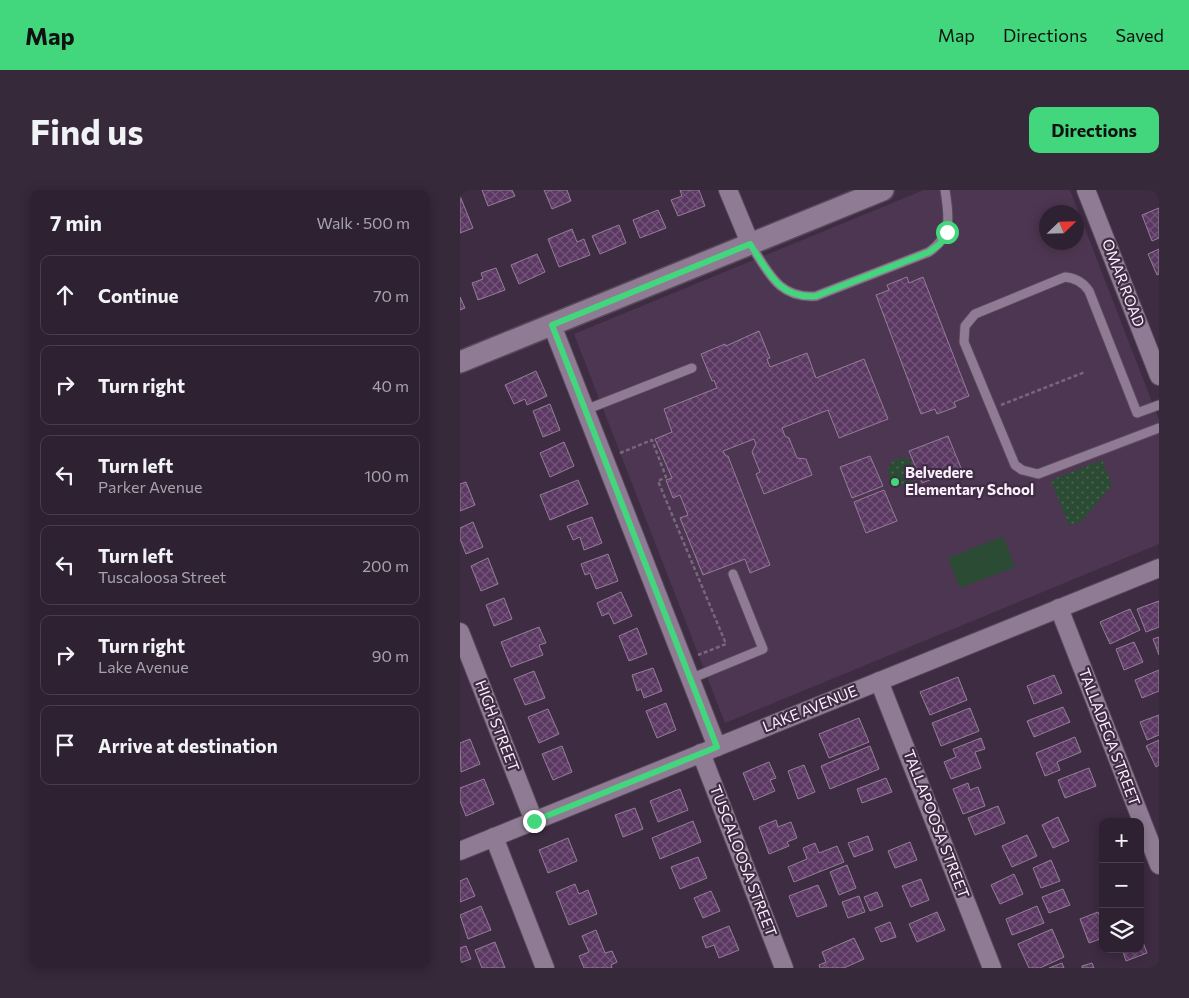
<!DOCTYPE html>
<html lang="en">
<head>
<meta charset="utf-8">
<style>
	body { margin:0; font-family:Commissioner,sans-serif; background:#36293a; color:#f1f3f6 }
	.controls { position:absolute; right:15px; bottom:15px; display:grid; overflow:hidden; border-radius:10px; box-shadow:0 2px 12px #0003 }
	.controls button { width:45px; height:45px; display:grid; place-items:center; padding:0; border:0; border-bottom:1px solid #493e4d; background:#2e2132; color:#f1f3f6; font:25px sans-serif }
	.compass { position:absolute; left:579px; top:15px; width:45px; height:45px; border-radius:50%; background:#2e2132; box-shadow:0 2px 12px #0003; rotate:67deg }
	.stop { position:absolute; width:15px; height:15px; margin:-11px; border:4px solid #42d77c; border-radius:50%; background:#fff }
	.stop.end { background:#42d77c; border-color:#fff; box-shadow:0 1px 5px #0008 }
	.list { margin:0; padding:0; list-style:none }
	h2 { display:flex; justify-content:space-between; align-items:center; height:65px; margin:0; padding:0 20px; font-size:21px }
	h2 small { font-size:16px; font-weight:400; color:#a7a3ac }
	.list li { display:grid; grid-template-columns:32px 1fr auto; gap:15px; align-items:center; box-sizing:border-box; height:80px; margin:0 10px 10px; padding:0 10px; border:1px solid #493e4d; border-radius:10px }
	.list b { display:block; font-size:19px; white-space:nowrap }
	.list p { margin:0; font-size:16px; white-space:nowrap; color:#a7a3ac }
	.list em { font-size:16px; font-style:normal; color:#a7a3ac }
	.icon { flex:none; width:28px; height:28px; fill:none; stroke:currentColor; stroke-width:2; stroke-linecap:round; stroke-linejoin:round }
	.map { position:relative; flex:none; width:699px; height:778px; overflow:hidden; border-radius:10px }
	header { display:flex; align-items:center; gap:30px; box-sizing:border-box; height:70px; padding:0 25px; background:#42d77c; color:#111 }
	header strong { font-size:24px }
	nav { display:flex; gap:28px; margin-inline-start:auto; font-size:18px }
	.intro { display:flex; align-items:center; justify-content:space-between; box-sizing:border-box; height:120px; padding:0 30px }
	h1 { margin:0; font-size:35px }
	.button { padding:12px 22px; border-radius:10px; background:#42d77c; color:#111; font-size:18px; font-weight:700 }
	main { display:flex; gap:30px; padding:0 30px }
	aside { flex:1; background:#2e2132; border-radius:10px; box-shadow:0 2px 12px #0003 }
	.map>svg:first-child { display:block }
</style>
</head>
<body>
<header>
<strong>Map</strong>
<nav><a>Map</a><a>Directions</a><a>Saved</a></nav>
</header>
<div class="intro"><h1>Find us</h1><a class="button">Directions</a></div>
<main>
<aside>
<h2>7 min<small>Walk · 500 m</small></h2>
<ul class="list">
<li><svg class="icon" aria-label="ahead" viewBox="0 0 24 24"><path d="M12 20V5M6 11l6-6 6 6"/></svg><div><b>Continue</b></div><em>70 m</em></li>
<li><svg class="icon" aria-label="right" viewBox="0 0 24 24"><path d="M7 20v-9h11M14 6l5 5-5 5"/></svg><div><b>Turn right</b></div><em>40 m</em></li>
<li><svg class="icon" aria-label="left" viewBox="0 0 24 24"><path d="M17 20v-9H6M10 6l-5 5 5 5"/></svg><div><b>Turn left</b><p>Parker Avenue</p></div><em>100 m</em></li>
<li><svg class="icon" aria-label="left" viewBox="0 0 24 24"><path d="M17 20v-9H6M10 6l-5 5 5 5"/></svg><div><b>Turn left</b><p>Tuscaloosa Street</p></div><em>200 m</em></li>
<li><svg class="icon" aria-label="right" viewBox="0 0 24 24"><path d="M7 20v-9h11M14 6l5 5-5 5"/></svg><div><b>Turn right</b><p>Lake Avenue</p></div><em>90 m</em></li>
<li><svg class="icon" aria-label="arrive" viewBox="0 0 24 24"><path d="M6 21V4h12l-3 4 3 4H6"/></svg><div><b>Arrive at destination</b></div></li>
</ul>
</aside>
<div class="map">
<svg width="699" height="778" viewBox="0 0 699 778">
	<defs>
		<pattern id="grass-dots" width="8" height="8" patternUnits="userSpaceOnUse" patternTransform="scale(1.25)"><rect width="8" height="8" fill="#2c4b35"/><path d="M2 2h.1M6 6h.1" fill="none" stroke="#4c6553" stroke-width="1.8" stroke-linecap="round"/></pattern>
		<pattern id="building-cross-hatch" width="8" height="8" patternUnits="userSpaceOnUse" patternTransform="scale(1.25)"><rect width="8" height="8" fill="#5b3862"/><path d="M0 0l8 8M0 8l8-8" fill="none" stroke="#735579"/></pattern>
	</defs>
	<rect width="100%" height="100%" fill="#3e2c42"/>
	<path fill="#4d3651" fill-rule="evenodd" d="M464,0H610L699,230V354L265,533L114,144ZM586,22H616V52H586Z"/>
	<g fill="url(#grass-dots)">
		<circle cx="442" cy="282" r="14"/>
		<polygon points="642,270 652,295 622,331 609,336 591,290"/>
	</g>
	<polygon fill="#2c4b35" points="543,346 555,377 500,398 488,368"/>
	<g fill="url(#building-cross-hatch)" stroke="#937e97">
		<polygon points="22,0 52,0 55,6 28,16"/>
		<polygon points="84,0 107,0 111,11 92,19"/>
		<polygon points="220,0 239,0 245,16 218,26 211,10 222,6"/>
		<polygon points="0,6 13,38 0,43"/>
		<polygon points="699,18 699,48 692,51 682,25"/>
		<polygon points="198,20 206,38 180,48 173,30"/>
		<polygon points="159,35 166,53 140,64 132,46"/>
		<polygon points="112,39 117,52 124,49 130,65 99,77 88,49"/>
		<polygon points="699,59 699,84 697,85 688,64"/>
		<polygon points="77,64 85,82 59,94 51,75"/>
		<polygon points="36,78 45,100 18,110 12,93 23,89 21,83"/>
		<polygon points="447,87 449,93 463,87 509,206 494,212 496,217 477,224 475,219 461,224 416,105 429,100 427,95"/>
		<polygon points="0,107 5,118 0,120"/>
		<polygon points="299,141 310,168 307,169 310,177 347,163 356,188 404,169 428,229 379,248 368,220 322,238 325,246 329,248 337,268 346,269 352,285 304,304 296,284 300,282 292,262 296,254 294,249 263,261 266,266 268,266 310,375 290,383 285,369 243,385 220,328 228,325 220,305 213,308 206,290 212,288 195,249 212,242 204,219 257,198 254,190 252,191 241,164 265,154 266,156"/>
		<polygon points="76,181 87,206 67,215 65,209 54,214 45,195"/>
		<polygon points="90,214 100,240 83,247 73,221"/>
		<polygon points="488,246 501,278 462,293 449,261"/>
		<polygon points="104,252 114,276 90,287 80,263"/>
		<polygon points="410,266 423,296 392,308 380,277"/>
		<polygon points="118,290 128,314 90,330 80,305"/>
		<polygon points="6,292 15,315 0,321 0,294"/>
		<polygon points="424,300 437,331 406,343 394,312"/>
		<polygon points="132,327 142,353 124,360 120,347 113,350 107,336"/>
		<polygon points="13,332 23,357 6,364 0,349 0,338"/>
		<polygon points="148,364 158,391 136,399 130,383 125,385 121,374"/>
		<polygon points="28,368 38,394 21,401 11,376"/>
		<polygon points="161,402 172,426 154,434 149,423 142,426 137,413"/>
		<polygon points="44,408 52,429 34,436 26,415"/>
		<polygon points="699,411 699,437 686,442 677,419"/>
		<polygon points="670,419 680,440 650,454 640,432"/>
		<polygon points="79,437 86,453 79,455 83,465 51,477 41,452"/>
		<polygon points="177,438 187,464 169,471 159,446"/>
		<polygon points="699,447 699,465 693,449"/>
		<polygon points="674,452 683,472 664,480 656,459"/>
		<polygon points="193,478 202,501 184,508 181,499 177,501 172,485"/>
		<polygon points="699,480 699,501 682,508 675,490"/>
		<polygon points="74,481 85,508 65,515 54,489"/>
		<polygon points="594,485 602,503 574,514 567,496"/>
		<polygon points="498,487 507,510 470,525 460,502"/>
		<polygon points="206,513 216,540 197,548 186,521"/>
		<polygon points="603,517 610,532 574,547 567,531"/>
		<polygon points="510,518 519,541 481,556 472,533"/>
		<polygon points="88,519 99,544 79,553 68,527"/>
		<polygon points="699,525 699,545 687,550 680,532"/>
		<polygon points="399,528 409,552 369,568 359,544"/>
		<polygon points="615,547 621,562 597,572 600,580 585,586 576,563"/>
		<polygon points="521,548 525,559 515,562 521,578 491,589 484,572 496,567 493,559"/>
		<polygon points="10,549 20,574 1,582 0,553"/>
		<polygon points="699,550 699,575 696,577 686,556"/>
		<polygon points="102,556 112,582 93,590 82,564"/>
		<polygon points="410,556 419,579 370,599 361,576"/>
		<polygon points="309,572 316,588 310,590 315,601 294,610 283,583"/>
		<polygon points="344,575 355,602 338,609 328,581"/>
		<polygon points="629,578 636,596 605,608 598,590"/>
		<polygon points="426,588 432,602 402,613 397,599"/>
		<polygon points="24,589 34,614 6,626 0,611 0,598"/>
		<polygon points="508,593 510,600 518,597 525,616 503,624 493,599"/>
		<polygon points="220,599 228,620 198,632 190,611"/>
		<polygon points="538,616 545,633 515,645 508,628"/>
		<polygon points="175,618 183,639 163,647 155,625"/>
		<polygon points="598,627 609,651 593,658 582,635"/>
		<polygon points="316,630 318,637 331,632 337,648 327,652 329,656 309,664 299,637"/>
		<polygon points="233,631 241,652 200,669 192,648"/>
		<polygon points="567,645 577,666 552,677 542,656"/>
		<polygon points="408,646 413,660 394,667 388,653"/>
		<polygon points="108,648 117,671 88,683 79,660"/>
		<polygon points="450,652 457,670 435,678 428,661"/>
		<polygon points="355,653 359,663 377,656 384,672 334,692 328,677 347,669 343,658"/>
		<polygon points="238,667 247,688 220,699 211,677"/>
		<polygon points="591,670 600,691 581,698 573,678"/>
		<polygon points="387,675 396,698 379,705 370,682"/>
		<polygon points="554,684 563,704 540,714 531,695"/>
		<polygon points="7,688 15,706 0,712 0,691"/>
		<polygon points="461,689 469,710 451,717 442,696"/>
		<polygon points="115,694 119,704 128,700 137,724 109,735 96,702"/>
		<polygon points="358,695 367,716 337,727 329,706"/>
		<polygon points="603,699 610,715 589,723 582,707"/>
		<polygon points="251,701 260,721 243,728 234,708"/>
		<polygon points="417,702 423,716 410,721 404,707"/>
		<polygon points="399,706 405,722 388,728 382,712"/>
		<polygon points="21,716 31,740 8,749 0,725"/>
		<polygon points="577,716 584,733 552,745 546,729"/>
		<polygon points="477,722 485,740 457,752 449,734"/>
		<polygon points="638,722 643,735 643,748 629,753 620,729"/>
		<polygon points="430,732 436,747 421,752 415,738"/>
		<polygon points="269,736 279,760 259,768 254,755 246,758 242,747"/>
		<polygon points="592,739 604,767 580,778 569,778 558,754"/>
		<polygon points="136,740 145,763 152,761 157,772 151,775 152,778 124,778 119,766 129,762 122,746"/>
		<polygon points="681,747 687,763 666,771 662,759 680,759"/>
		<polygon points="394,748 404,769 384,778 360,778 359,775 366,772 362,762"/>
		<polygon points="35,752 45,778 22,778 15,760"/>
		<polygon points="6,756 11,769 0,773 0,758"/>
		<polygon points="602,773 604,778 589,778"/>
		<polygon points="632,773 634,778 622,778 622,776"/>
	</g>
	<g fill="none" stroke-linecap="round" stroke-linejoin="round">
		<defs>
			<g id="service">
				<path d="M290,54C308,81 318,109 356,106L469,62C493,45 489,27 485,0"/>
				<path d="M699,215L677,223L629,101C623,92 616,88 605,87L515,124L505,136L504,152L555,275L562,280L578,284L699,238"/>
				<polyline points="125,220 232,178"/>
				<polyline points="230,489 303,459 273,384"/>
			</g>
			<g id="minor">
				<polyline points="268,0 290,53"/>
				<polyline points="626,0 699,186"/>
				<polyline points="92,135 257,557"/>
				<polyline points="599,418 699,675"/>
				<polyline points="0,442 74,631"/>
				<polyline points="419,491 532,778"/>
				<polyline points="241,563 324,778"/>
				<polyline points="34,647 85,778"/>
				<polyline points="0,661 699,378"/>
			</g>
			<polyline id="tertiary" points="0,172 423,0"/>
		</defs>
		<use href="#service" stroke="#58495b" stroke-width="11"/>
		<use href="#minor" stroke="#58495b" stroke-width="20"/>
		<use href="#tertiary" stroke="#58495b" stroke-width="24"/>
		<g stroke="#77677b" stroke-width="2.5" stroke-dasharray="4 2.5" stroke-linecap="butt">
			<polyline points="541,215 625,182"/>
			<polyline points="160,263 192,250 206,287 198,291 266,454 238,465"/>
		</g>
		<use href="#service" stroke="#907b94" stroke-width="9"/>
		<use href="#minor" stroke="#907b94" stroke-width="18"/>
		<use href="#tertiary" stroke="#907b94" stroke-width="21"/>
	</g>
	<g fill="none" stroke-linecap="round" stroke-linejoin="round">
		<path stroke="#42d77c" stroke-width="6" d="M74,631L257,557L92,135L290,54C308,81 318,109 356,106L469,62L480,54L487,42"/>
	</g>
	<circle fill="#42d77c" stroke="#3e2c42" stroke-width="2" cx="435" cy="292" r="5"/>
	<g text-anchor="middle" stroke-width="4.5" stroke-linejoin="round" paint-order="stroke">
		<g font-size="15" fill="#fbeffd" stroke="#3e2c42">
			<text transform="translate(663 93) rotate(69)" y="5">OMAR ROAD</text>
			<text transform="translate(350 519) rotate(-22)" y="5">LAKE AVENUE</text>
			<text transform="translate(37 536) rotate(69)" y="5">HIGH STREET</text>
			<text transform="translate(649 547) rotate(69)" y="5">TALLADEGA STREET</text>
			<text transform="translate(476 634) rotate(69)" y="5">TALLAPOOSA STREET</text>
			<text transform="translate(283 671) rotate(69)" y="5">TUSCALOOSA STREET</text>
		</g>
		<g font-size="15" font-weight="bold" fill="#fbeffd" stroke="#3e2c42" text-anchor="start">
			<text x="445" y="288">Belvedere<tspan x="445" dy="17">Elementary School</tspan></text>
		</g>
	</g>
</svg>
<div class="controls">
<button>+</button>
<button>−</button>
<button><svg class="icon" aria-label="layers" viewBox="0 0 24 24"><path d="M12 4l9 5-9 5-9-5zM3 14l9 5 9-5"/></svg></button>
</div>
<svg class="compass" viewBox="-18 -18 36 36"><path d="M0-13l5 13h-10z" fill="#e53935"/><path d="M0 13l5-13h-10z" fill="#a7a3ac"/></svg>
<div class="stop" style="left:487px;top:42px"></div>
<div class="stop end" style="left:74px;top:631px"></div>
</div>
</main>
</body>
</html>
